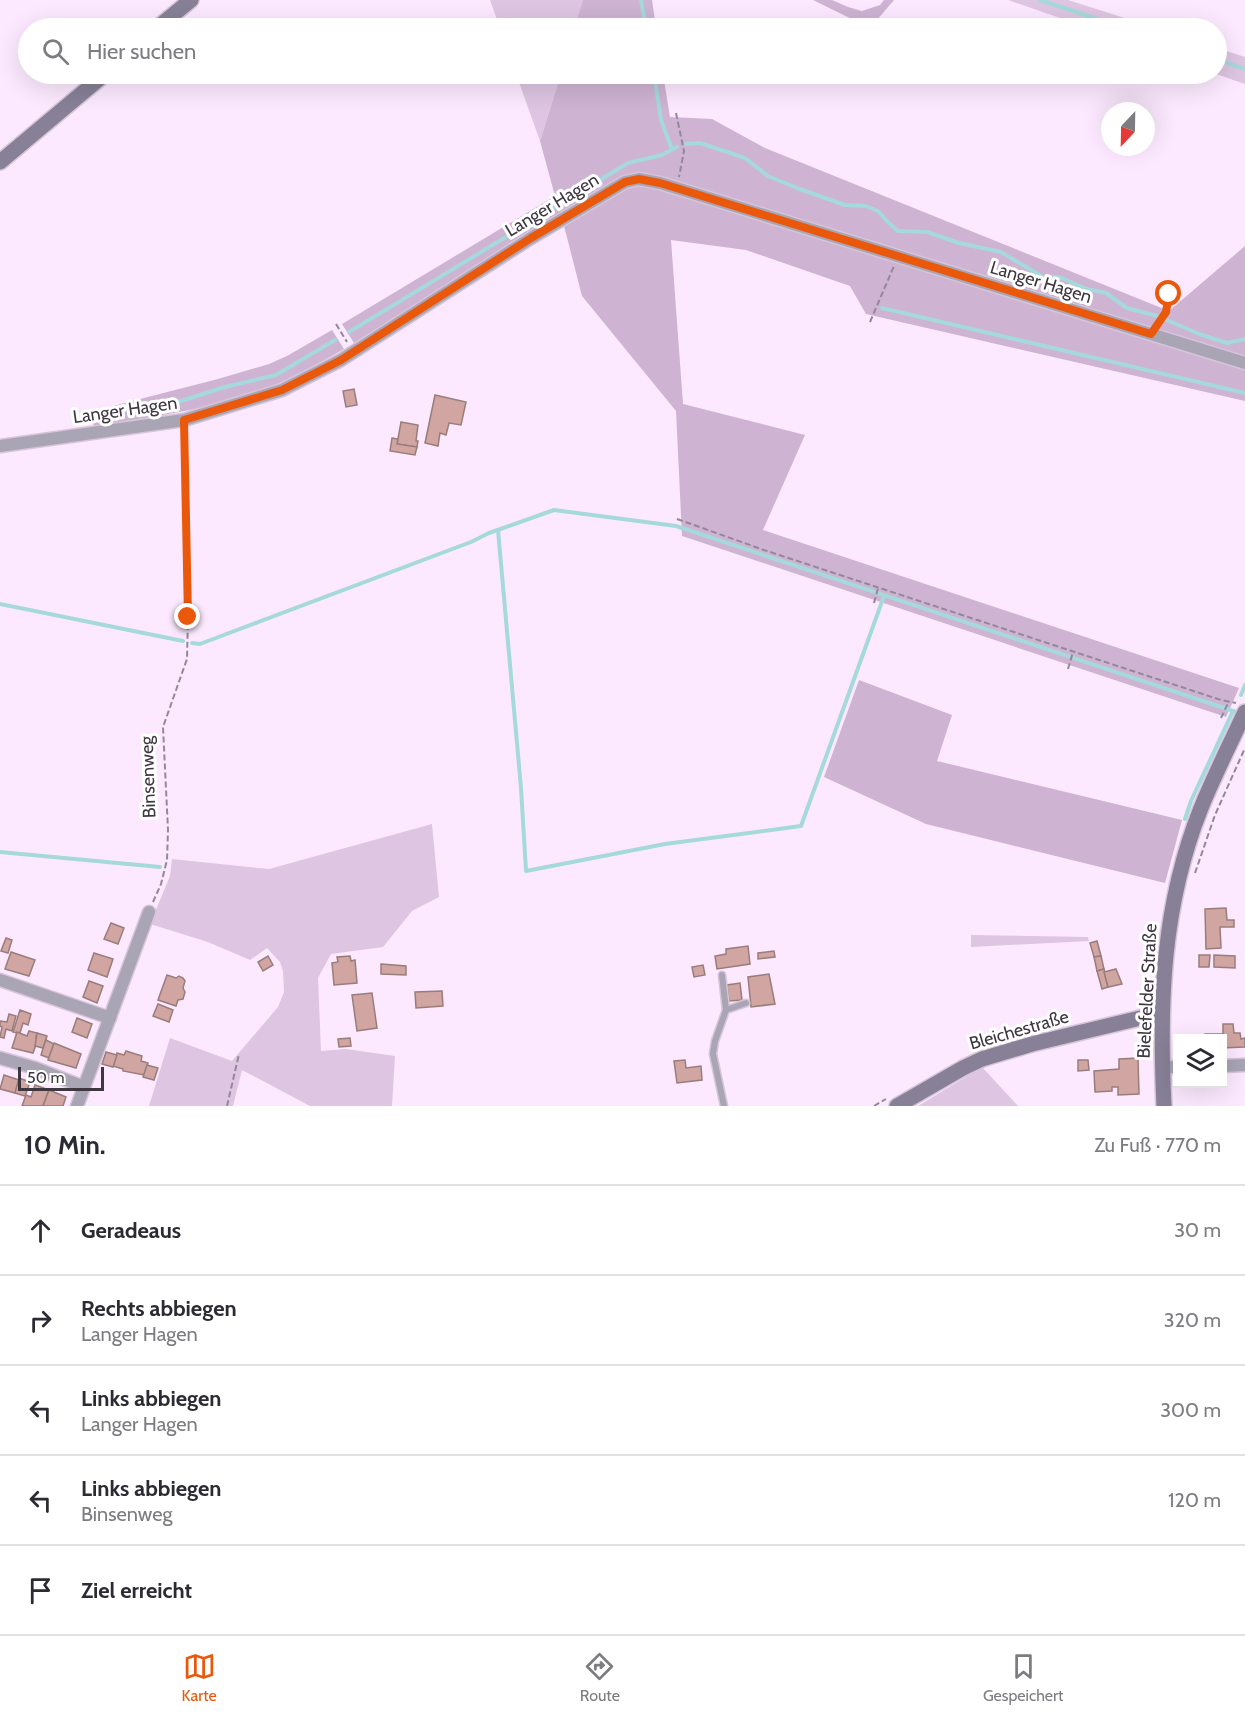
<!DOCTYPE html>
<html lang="de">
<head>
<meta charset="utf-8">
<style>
	body { margin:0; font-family:Cabin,sans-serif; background:#f7f7f7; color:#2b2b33 }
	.controls { position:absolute; right:18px; bottom:18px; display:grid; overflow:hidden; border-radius:0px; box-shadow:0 6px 24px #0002 }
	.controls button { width:54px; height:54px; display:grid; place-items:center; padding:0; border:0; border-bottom:2px solid #e1e1e2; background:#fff; color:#2b2b33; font:30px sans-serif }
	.compass { position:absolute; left:1101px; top:102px; width:54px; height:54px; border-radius:50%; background:#fff; box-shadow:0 6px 24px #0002; rotate:202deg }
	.scale { position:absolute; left:18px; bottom:15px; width:86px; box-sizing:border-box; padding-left:6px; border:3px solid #3e3740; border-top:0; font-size:16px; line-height:21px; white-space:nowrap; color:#3e3740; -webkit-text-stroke:4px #fff; paint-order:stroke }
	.stop { position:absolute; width:18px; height:18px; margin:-14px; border:4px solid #ea580c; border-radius:50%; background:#fff }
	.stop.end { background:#ea580c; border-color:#fff; box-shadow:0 2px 6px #0008 }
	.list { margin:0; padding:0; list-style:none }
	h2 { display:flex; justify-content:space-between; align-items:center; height:78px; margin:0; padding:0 24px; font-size:26px }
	h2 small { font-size:20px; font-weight:400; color:#7c7c81 }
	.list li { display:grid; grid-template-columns:39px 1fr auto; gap:18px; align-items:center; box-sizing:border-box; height:90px; padding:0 24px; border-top:2px solid #e1e1e2 }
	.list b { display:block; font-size:22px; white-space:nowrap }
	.list p { margin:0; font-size:20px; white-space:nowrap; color:#7c7c81 }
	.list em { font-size:20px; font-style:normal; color:#7c7c81 }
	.icon { flex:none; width:33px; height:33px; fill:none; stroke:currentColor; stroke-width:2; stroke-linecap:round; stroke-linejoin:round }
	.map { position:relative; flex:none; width:1245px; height:1106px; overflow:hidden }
	.search { position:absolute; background:#fff; box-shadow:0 6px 24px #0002; left:18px; right:18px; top:18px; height:66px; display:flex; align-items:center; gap:15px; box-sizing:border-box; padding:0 21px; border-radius:33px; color:#7c7c81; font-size:22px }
	.sheet { height:528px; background:#fff }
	nav { display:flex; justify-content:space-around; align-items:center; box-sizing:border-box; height:84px; border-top:2px solid #e1e1e2; background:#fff; font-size:16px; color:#7c7c81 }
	nav a { display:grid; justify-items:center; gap:3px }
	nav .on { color:#ea580c }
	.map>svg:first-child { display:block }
</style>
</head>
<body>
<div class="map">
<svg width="1245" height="1106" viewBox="0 0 1245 1106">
	<rect width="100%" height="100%" fill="#fce9ff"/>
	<g fill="#dec5e2">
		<polygon points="490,0 583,0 574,28 500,28"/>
		<polygon points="1008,0 1068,0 1156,28 1089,28"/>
		<polygon points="1217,48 1245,57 1245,84 1216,74"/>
		<polygon points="516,74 561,74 540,141"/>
		<polygon points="432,824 439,897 412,911 383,947 331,954 318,978 321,1051 346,1049 395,1056 392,1106 310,1106 242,1070 233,1106 149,1106 170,1038 232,1061 278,1007 284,992 283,971 280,962 267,948 250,960 208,942 150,924 170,876 172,859 269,869"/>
		<polygon points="971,935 1088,937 1089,941 971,947"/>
		<polygon points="983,1068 1018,1106 918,1106 974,1072"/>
	</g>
	<g fill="#ceb3d3">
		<polygon points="583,0 652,0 656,28 574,28"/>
		<polygon points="813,0 832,0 848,7 862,11 880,5 884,0 894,0 870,28"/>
		<polygon points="561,74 663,74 670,117 712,119 765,148 1169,311 1245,246 1245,401 866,314 850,286 746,250 671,240 683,404 805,435 763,530 1239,688 1226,717 682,536 676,411 582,296 561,214 354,343 342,324 555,196 540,141"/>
		<path d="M332,330L344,349C305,371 266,393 222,403C181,413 138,419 96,426L89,422L105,408L218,379L269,364L287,356Z"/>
		<polygon points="859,680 952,715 937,761 1182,820 1165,883 926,824 824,777"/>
	</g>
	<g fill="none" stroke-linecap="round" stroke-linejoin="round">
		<g stroke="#a6d9db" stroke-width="4">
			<polyline points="641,0 646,28"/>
			<polyline points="1040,0 1125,28"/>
			<polyline points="1216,59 1245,69"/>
			<polyline points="654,74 661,120 672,149"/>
			<polyline points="686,144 700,143 745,158 768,176 797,188 845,205 866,206 878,211 887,221 898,231 927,232 959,243 1001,252 1043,277 1059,277 1087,289 1106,293 1127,308 1157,316"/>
			<polyline points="882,308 1245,393"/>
			<polyline points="1167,320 1199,334 1227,343 1245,339"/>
			<polyline points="349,332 628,163 662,155 677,147"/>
			<polyline points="104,414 181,401 225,387 276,375 335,340"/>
			<polyline points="498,530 521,788 526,871 665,844 801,826 884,596"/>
			<polyline points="0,604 183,641"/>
			<polyline points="192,643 200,644 471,542 489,533 554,510 676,526 1236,712"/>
			<polyline points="1241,695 1245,685"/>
			<polyline points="1185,819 1191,801 1233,711"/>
			<polyline points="0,852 160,867"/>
		</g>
	</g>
	<g fill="#d1a5a1" stroke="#997d7b" stroke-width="1.5">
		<polygon points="354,389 357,405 346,407 343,391"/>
		<polygon points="435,395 466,402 461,425 449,423 446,435 440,433 438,446 425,443"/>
		<polygon points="401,422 418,425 416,441 418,441 417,447 397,444"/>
		<polygon points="392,438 398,439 397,444 417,447 415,455 390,451"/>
		<polygon points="1226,908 1227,920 1234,920 1234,927 1220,927 1221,948 1206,949 1205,909"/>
		<polygon points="111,923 124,928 118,944 104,939"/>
		<polygon points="6,938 12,940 8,953 1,951"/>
		<polygon points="1097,941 1101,956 1094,957 1090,943"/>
		<polygon points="748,946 750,964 717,969 715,956 726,954 726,949"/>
		<polygon points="774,951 775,957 758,959 758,953"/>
		<polygon points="11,952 35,960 29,976 5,969"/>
		<polygon points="94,953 113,959 107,977 88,970"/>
		<polygon points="1199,955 1210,955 1209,967 1199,967"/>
		<polygon points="1214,955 1235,956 1235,968 1214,967"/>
		<polygon points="268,956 273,965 263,971 258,962"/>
		<polygon points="350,956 351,961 355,960 357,983 334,985 332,963 338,962 337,957"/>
		<polygon points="1101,956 1104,969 1097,971 1094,957"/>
		<polygon points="381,964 406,966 406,975 381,974"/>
		<polygon points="703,965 705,975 694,977 692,967"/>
		<polygon points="1104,969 1108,987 1102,989 1097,971"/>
		<polygon points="1116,969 1122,984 1108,987 1104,972"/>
		<polygon points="769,974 775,1004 751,1007 748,977"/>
		<polygon points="167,975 176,978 179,976 183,978 185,981 183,988 185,992 183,999 178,1000 176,1006 158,1000"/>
		<polygon points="89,981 103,986 97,1003 83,997"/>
		<polygon points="740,983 742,1000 729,1001 727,985"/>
		<polygon points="442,991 443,1006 416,1008 415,992"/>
		<polygon points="372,993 377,1028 357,1031 352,995"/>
		<polygon points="158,1004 173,1010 169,1022 153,1016"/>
		<polygon points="20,1010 31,1014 28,1025 23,1023 20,1033 17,1033 13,1032"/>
		<polygon points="9,1014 16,1016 12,1031 6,1029 4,1038 0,1037 2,1027 0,1026 0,1021 7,1022"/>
		<polygon points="77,1018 92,1024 87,1038 72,1032"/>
		<polygon points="1223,1024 1233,1024 1234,1033 1240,1033 1241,1039 1245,1038 1245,1047 1222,1048 1222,1038 1205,1038 1205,1034 1223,1034"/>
		<polygon points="29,1031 37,1033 36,1038 38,1039 33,1053 12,1048 17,1032 27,1036"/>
		<polygon points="37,1033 47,1036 43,1048 35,1046"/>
		<polygon points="350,1038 351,1046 339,1047 338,1039"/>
		<polygon points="46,1039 46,1040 54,1044 49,1058 41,1055"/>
		<polygon points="54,1043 81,1054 76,1068 48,1060"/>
		<polygon points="126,1051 142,1056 141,1061 148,1063 144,1075 123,1071 123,1069 113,1066 117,1053 124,1055"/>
		<polygon points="106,1052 117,1055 113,1067 102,1064"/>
		<polygon points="1138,1058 1139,1094 1118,1095 1118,1087 1112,1087 1112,1091 1095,1092 1094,1071 1119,1069 1119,1059"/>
		<polygon points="685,1060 686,1068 701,1066 702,1080 677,1083 674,1061"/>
		<polygon points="1078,1060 1088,1060 1089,1070 1078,1071"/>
		<polygon points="147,1065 158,1068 154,1080 143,1077"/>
		<polygon points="4,1075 19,1080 15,1093 0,1089"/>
		<polygon points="19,1078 30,1082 25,1096 15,1093"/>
		<polygon points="35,1085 49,1090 43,1106 22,1106 26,1095 31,1097"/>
		<polygon points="49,1090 66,1097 63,1106 43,1106"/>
	</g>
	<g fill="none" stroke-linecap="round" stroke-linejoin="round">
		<defs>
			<g id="lane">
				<polyline points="722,975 726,1010"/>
				<polyline points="724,1106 713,1054 715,1041 726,1010 746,1003"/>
			</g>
			<g id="street">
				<polyline points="0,446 184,420 282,390 341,360 531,238 625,182 639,179 660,183 1245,363"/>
				<polyline points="0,980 110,1018"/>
				<polyline points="0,1058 35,1068 84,1087"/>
				<polyline points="1222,1066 1245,1065"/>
				<polyline points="1162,1067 1178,1067"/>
				<polyline points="77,1106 149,912"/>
			</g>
			<g id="secondary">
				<polyline points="157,28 191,0"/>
				<polyline points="0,162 105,74"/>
				<polyline points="897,1106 963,1068 982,1059 1032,1044 1161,1013"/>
				<path d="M1164,1106C1159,1003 1162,906 1201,808C1214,776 1230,744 1245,712"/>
			</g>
		</defs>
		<use href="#lane" stroke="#d6c5d9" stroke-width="9"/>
		<use href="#street" stroke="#d6c5d9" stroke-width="15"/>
		<use href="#secondary" stroke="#d6c5d9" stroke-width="18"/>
		<g stroke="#948897" stroke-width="2" stroke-dasharray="6 3" stroke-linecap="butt">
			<polyline points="137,28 144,23"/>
			<polyline points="676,113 684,151 679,177"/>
			<polyline points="870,322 894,266"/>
			<polyline points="336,324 347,342"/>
			<polyline points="1157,324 1166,312 1169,294"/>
			<polyline points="677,519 764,550 1221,700 1236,703"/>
			<polyline points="874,603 878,588"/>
			<polyline points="1068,669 1073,652"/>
			<polyline points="1221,718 1229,701"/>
			<polyline points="1195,873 1215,815 1245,748"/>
			<polyline points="153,902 161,884 167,860 168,830 163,727 187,659 188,617 185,431"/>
			<polyline points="1138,1004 1143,1000 1149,990"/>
			<polyline points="227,1106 239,1054"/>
			<polyline points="874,1106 886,1099"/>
		</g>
		<use href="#lane" stroke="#a9a5b5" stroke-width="6"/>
		<use href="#street" stroke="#a9a5b5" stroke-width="12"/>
		<use href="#secondary" stroke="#878097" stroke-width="15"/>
	</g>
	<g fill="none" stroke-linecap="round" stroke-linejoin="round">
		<polyline stroke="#ea580c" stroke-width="8" points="188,617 184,420 282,390 341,360 531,238 625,182 639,179 660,183 1151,334 1166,312 1169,294"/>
	</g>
	<g text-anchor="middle" stroke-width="6" stroke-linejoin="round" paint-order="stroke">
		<g font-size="18" fill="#3e3740" stroke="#fff">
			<text transform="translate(552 205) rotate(-31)" y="6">Langer Hagen</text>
			<text transform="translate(1041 282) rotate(17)" y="6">Langer Hagen</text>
			<text transform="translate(125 410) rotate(-8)" y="6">Langer Hagen</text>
			<text transform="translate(148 777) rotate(-92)" y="6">Binsenweg</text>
			<text transform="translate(1147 991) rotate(-87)" y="6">Bielefelder Straße</text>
			<text transform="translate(1019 1030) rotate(-16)" y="6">Bleichestraße</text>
		</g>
	</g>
</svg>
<div class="controls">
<button><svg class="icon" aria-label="layers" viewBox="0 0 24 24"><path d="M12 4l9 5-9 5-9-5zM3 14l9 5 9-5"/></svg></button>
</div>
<svg class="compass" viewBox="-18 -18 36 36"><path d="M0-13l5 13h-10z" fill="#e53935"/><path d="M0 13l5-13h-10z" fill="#7c7c81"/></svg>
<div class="scale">50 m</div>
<div class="stop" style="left:1169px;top:294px"></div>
<div class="stop end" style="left:188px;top:617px"></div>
<div class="search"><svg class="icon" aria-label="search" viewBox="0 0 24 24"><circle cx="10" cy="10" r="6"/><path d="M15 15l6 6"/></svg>Hier suchen</div>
</div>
<section class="sheet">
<h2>10 Min.<small>Zu Fuß · 770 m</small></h2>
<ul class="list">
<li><svg class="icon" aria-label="ahead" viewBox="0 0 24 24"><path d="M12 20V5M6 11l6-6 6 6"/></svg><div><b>Geradeaus</b></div><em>30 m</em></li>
<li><svg class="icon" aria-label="right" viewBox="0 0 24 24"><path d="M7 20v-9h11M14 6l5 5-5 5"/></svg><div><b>Rechts abbiegen</b><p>Langer Hagen</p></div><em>320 m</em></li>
<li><svg class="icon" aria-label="left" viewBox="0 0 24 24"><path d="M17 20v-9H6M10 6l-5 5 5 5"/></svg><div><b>Links abbiegen</b><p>Langer Hagen</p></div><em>300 m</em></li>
<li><svg class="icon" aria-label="left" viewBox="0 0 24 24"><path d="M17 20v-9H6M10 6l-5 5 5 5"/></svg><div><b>Links abbiegen</b><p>Binsenweg</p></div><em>120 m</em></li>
<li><svg class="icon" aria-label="arrive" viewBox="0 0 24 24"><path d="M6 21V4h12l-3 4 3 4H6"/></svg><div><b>Ziel erreicht</b></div></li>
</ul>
</section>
<nav>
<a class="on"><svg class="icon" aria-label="map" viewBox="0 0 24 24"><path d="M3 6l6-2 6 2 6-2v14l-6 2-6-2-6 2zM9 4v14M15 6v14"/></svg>Karte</a>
<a><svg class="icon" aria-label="directions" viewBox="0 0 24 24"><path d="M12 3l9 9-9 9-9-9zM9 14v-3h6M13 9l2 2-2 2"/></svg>Route</a>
<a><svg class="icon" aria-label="saved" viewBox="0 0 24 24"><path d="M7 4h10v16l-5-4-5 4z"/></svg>Gespeichert</a>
</nav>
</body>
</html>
